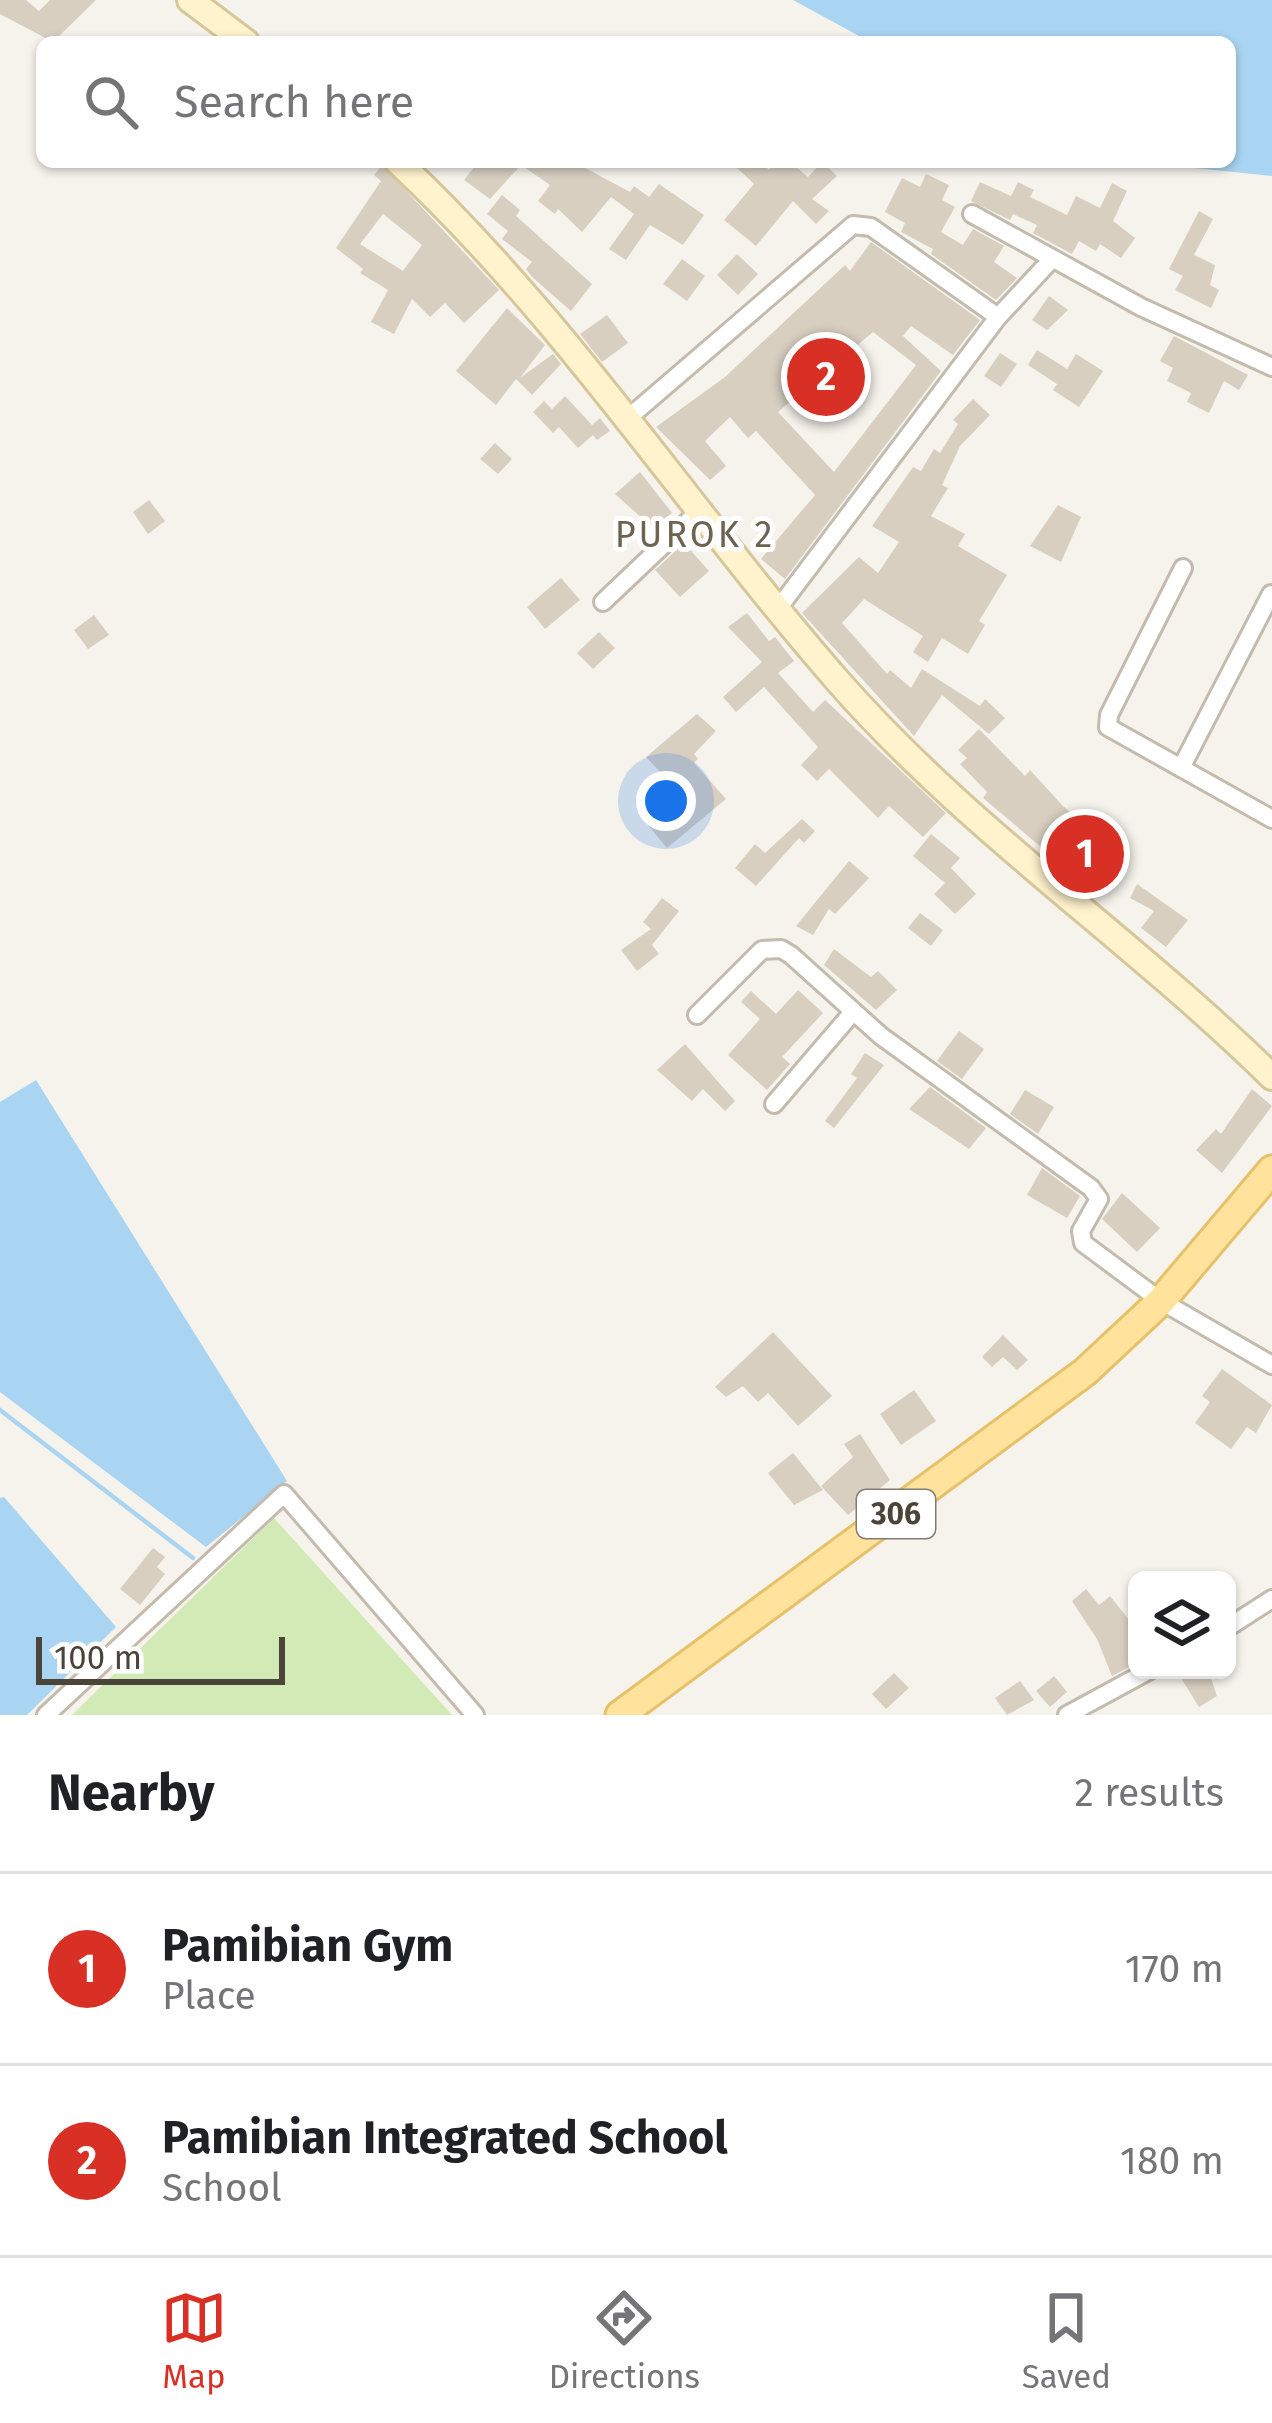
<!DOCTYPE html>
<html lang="en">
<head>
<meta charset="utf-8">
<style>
	body { margin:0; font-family:"Fira Sans",sans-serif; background:#f2f2f2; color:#202124 }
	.controls { position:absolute; right:36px; bottom:36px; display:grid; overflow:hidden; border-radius:18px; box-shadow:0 3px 9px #0004 }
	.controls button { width:108px; height:108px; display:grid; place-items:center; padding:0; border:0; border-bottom:3px solid #e0e0e0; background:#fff; color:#202124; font:60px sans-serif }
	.scale { position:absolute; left:36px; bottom:30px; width:249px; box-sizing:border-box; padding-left:12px; border:6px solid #4b4439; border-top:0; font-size:33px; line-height:42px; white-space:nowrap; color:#4b4439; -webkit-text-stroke:9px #fff; paint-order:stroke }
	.you { position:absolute; left:666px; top:801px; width:42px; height:42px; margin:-30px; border:9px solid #fff; border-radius:50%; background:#1a73e8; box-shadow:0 0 0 18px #1a73e833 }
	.badge { display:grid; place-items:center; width:78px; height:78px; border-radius:50%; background:#d93025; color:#fff; font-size:39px; font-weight:700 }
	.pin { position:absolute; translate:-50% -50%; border:6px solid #fff; box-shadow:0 3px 12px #0006 }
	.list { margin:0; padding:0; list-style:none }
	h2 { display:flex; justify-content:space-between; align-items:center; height:156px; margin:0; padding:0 48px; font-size:51px }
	h2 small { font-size:39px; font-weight:400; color:#757577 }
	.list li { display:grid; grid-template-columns:78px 1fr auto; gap:36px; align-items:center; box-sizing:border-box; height:192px; padding:0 48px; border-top:3px solid #e0e0e0 }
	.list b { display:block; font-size:45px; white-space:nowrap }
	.list p { margin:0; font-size:39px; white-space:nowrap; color:#757577 }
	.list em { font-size:39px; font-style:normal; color:#757577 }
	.icon { flex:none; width:66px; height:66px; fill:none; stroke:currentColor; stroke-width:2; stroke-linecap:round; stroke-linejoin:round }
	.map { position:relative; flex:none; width:1272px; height:1715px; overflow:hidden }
	.search { position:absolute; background:#fff; box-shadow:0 3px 9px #0004; left:36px; right:36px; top:36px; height:132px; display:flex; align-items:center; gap:30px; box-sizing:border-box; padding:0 42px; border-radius:18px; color:#757577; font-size:45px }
	.sheet { height:540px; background:#fff }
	nav { display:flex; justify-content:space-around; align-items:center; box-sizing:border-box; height:168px; border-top:3px solid #e0e0e0; background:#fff; font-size:33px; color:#757577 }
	nav a { display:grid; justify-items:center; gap:6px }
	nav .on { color:#d93025 }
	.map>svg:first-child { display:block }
</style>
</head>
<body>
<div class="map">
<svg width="1272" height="1715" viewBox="0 0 1272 1715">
	<rect width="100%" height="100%" fill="#f6f3ec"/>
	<polygon fill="#d2eab5" points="274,1518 452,1715 72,1715"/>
	<g fill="#a9d4f2">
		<polygon points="793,0 1272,0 1272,176 1136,162 1230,162 1230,42 870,42"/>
		<polygon points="36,1080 287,1481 206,1547 0,1392 0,1102"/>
		<polygon points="4,1497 116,1627 27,1715 0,1715 0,1498"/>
	</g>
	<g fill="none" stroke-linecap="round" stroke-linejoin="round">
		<polyline stroke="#a9d4f2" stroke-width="4.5" points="0,1410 193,1558"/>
	</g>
	<g fill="#d8cfc1" fill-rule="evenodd">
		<polygon points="0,0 26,0 39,11 50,0 96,0 53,42 0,14"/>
		<polygon points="478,162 574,162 630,192 634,186 649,197 659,184 704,215 683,245 650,225 626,260 609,249 634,214 611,197 582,232 558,209 555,214 538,201 550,185 521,165 490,199 464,180"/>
		<polygon points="731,162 761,162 769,170 775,162 790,162 808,177 822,162 837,176 812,199 829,211 816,224 793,201 756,246 724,220 754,184"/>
		<path d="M382,165L499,290L464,323L445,303L430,317L412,299L394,334L371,322L388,290L360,273L363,269L336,248L381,181L374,175ZM383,214L422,245L403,271L360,244Z"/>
		<polygon points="926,174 949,185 942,200 955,207 941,232 963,245 973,229 1004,246 994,262 1017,278 996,300 931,254 933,249 901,232 905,223 885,212 902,178 920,187"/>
		<polygon points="980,182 1011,196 1018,182 1034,190 1030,197 1067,215 1076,196 1100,208 1112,183 1127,191 1113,221 1135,238 1121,258 1100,244 1096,251 1079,241 1072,254 1033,233 1037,225 1013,214 1010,220 971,201"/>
		<polygon points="502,195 520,210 516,216 592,284 571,311 532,277 526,269 532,262 502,239 508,231 487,214"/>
		<polygon points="1199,211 1213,219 1194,255 1215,265 1210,285 1219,290 1211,308 1175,290 1183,276 1169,269"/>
		<path d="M871,242L980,320L953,355L911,326L903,336L941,371L785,579L761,559L815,495L756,431L748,438L730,417L705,441L726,466L710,480L656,427L725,377L845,265L850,271ZM873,332L916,365L834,472L778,412Z"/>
		<polygon points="737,254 758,274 738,295 717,275"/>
		<polygon points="682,259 705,276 687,301 663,284"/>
		<polygon points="1049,296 1068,310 1047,330 1032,320"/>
		<polygon points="507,308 545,345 520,378 553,354 561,364 532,395 516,379 496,405 456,371"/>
		<polygon points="607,315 628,343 602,362 580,334"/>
		<polygon points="1174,336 1248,375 1239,390 1224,381 1209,413 1187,402 1191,393 1167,381 1173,368 1160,361"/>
		<polygon points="1037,350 1067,369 1076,354 1103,371 1079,407 1053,390 1057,384 1028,365"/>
		<polygon points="1000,353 1017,364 1001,387 984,376"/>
		<polygon points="565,396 592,425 600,418 610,431 597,440 593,435 578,448 559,427 553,433 533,412 544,401 552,409"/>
		<polygon points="973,399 990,415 960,446 942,485 948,488 931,516 965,534 958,546 1007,575 979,621 985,625 968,654 942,638 928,662 913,652 923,636 864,599 842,623 887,674 890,670 911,688 922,669 980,706 985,699 1005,718 989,734 942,695 914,736 802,613 859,557 878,573 899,542 872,526 913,467 921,471 934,449 940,453 958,424 953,420"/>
		<polygon points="495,443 512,459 498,474 480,459"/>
		<polygon points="640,472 672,513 653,528 615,494"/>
		<polygon points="149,500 165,521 148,534 133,512"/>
		<polygon points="1058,505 1081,517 1061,562 1030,546"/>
		<polygon points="684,543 709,571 680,597 655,570"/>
		<polygon points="561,578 580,600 545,629 527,607"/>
		<polygon points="747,613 769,641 775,637 794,661 778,673 813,712 825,700 946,813 923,837 889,806 878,818 829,769 817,781 801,765 818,747 764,687 736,712 723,697 762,662 728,627"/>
		<polygon points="94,615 109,635 88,649 74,630"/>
		<polygon points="599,632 615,648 593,669 577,653"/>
		<polygon points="697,714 716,731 694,754 698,759 694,763 726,799 667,848 647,824 682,795 646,757"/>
		<polygon points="979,729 1025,776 1030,770 1063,806 1128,860 1099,896 983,798 987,792 960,764 967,758 958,750"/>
		<polygon points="802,819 815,831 804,843 799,838 756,886 735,868 755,844 765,853"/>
		<polygon points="931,834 960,858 951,868 976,894 955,914 934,894 945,883 913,856"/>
		<polygon points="849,861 869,878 835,914 829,909 813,935 796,926"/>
		<polygon points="1137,884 1188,920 1166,947 1141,928 1154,911 1130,898"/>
		<polygon points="662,898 679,911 652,945 659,954 637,971 621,950 651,929 643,922"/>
		<polygon points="920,913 943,930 931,946 908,928"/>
		<polygon points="834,949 871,977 878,971 897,990 876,1010 824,965"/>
		<polygon points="798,990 823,1013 782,1057 790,1064 767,1090 728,1055 760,1019 741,1002 751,991 776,1014"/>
		<polygon points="959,1031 984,1049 962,1079 937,1061"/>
		<polygon points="685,1044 735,1101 725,1111 703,1089 692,1101 657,1070"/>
		<polygon points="865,1053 884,1065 834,1128 825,1121 857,1078 851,1074"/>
		<polygon points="930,1087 986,1128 969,1149 909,1109"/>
		<polygon points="1252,1089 1272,1106 1222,1173 1196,1150 1216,1129 1221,1134"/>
		<polygon points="1025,1090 1054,1107 1038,1134 1010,1114"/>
		<polygon points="1042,1168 1080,1196 1067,1218 1027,1195"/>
		<polygon points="1122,1193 1160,1228 1137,1252 1102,1219"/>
		<polygon points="773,1332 832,1396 798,1426 768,1393 758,1402 743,1386 726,1397 715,1387"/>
		<polygon points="1003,1335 1028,1360 1017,1370 1003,1357 992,1367 982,1357"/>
		<polygon points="1222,1369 1272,1405 1256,1433 1247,1427 1231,1449 1195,1423 1210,1402 1202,1396"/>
		<polygon points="914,1390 936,1421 901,1445 880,1414"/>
		<polygon points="860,1434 890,1480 848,1515 821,1486 853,1457 844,1444"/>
		<polygon points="793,1453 823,1490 794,1505 768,1473"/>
		<polygon points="153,1548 165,1557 157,1567 165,1574 140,1605 120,1589"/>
		<polygon points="1086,1589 1099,1605 1110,1596 1137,1630 1137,1663 1112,1676 1097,1639 1072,1601"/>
		<polygon points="1176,1670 1208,1670 1217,1696 1199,1707"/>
		<polygon points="894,1673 909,1688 886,1709 872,1694"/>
		<polygon points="1054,1676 1067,1692 1050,1707 1036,1691"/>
		<polygon points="1020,1681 1034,1700 1007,1715 995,1698"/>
	</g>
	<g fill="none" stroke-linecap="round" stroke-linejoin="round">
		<defs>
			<g id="street">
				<polyline points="972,214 1141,307 1272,367"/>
				<polyline points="627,419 853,225 871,227 998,317"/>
				<polyline points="1183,568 1109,715 1108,727 1272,819"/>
				<polyline points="603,602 699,511"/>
				<polyline points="780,606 998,317 1051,260"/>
				<polyline points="1181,768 1271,594"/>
				<polyline points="697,1015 762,950 781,949 791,955 881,1036 1091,1188 1099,1199 1081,1231 1083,1243 1161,1301 1272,1365"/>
				<polyline points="774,1104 853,1012"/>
				<polyline points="1227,1628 1272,1599"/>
				<polyline points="46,1715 284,1494 475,1715"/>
				<polyline points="1067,1715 1150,1670"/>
			</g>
			<g id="secondary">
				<polyline points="190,0 246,42"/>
				<path d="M398,162C564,317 688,509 837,680C966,828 1133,940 1272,1077"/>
			</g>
			<polyline id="primary" points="620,1715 1085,1372 1161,1301 1272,1170"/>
		</defs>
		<use href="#street" stroke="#c2bbae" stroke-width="22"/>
		<use href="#secondary" stroke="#d6c79b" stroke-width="30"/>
		<use href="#primary" stroke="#e6c16a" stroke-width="33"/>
		<use href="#street" stroke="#fff" stroke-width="16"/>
		<use href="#secondary" stroke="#fff3cd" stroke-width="24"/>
		<use href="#primary" stroke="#ffe39c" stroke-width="27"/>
	</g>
	<g text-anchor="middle" stroke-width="10" stroke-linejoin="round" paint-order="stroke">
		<rect fill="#fff" stroke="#817c74" stroke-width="3" x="857" y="1490" width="78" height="48" rx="9"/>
		<g font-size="30" font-weight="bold" fill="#4b4439">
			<text x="896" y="1524">306</text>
		</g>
		<g font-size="36" letter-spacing="3" fill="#6e6250" stroke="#fff">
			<text x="695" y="547">PUROK 2</text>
		</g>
	</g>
</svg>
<div class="controls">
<button><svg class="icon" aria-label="layers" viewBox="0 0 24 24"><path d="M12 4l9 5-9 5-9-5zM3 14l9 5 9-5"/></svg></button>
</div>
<div class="scale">100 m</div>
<div class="you"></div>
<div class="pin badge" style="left:1085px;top:854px">1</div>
<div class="pin badge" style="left:826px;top:377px">2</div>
<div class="search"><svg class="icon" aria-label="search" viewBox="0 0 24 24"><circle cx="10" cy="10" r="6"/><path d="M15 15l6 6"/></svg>Search here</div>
</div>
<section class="sheet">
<h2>Nearby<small>2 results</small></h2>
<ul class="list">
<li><span class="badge">1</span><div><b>Pamibian Gym</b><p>Place</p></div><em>170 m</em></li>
<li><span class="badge">2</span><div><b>Pamibian Integrated School</b><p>School</p></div><em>180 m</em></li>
</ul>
</section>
<nav>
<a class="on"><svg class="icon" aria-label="map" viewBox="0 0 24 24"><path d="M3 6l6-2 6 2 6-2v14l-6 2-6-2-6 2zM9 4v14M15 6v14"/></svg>Map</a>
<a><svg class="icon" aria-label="directions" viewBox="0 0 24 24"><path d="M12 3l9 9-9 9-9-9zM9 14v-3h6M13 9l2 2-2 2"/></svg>Directions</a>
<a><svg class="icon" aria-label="saved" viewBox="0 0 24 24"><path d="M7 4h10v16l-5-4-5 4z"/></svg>Saved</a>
</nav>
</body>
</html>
